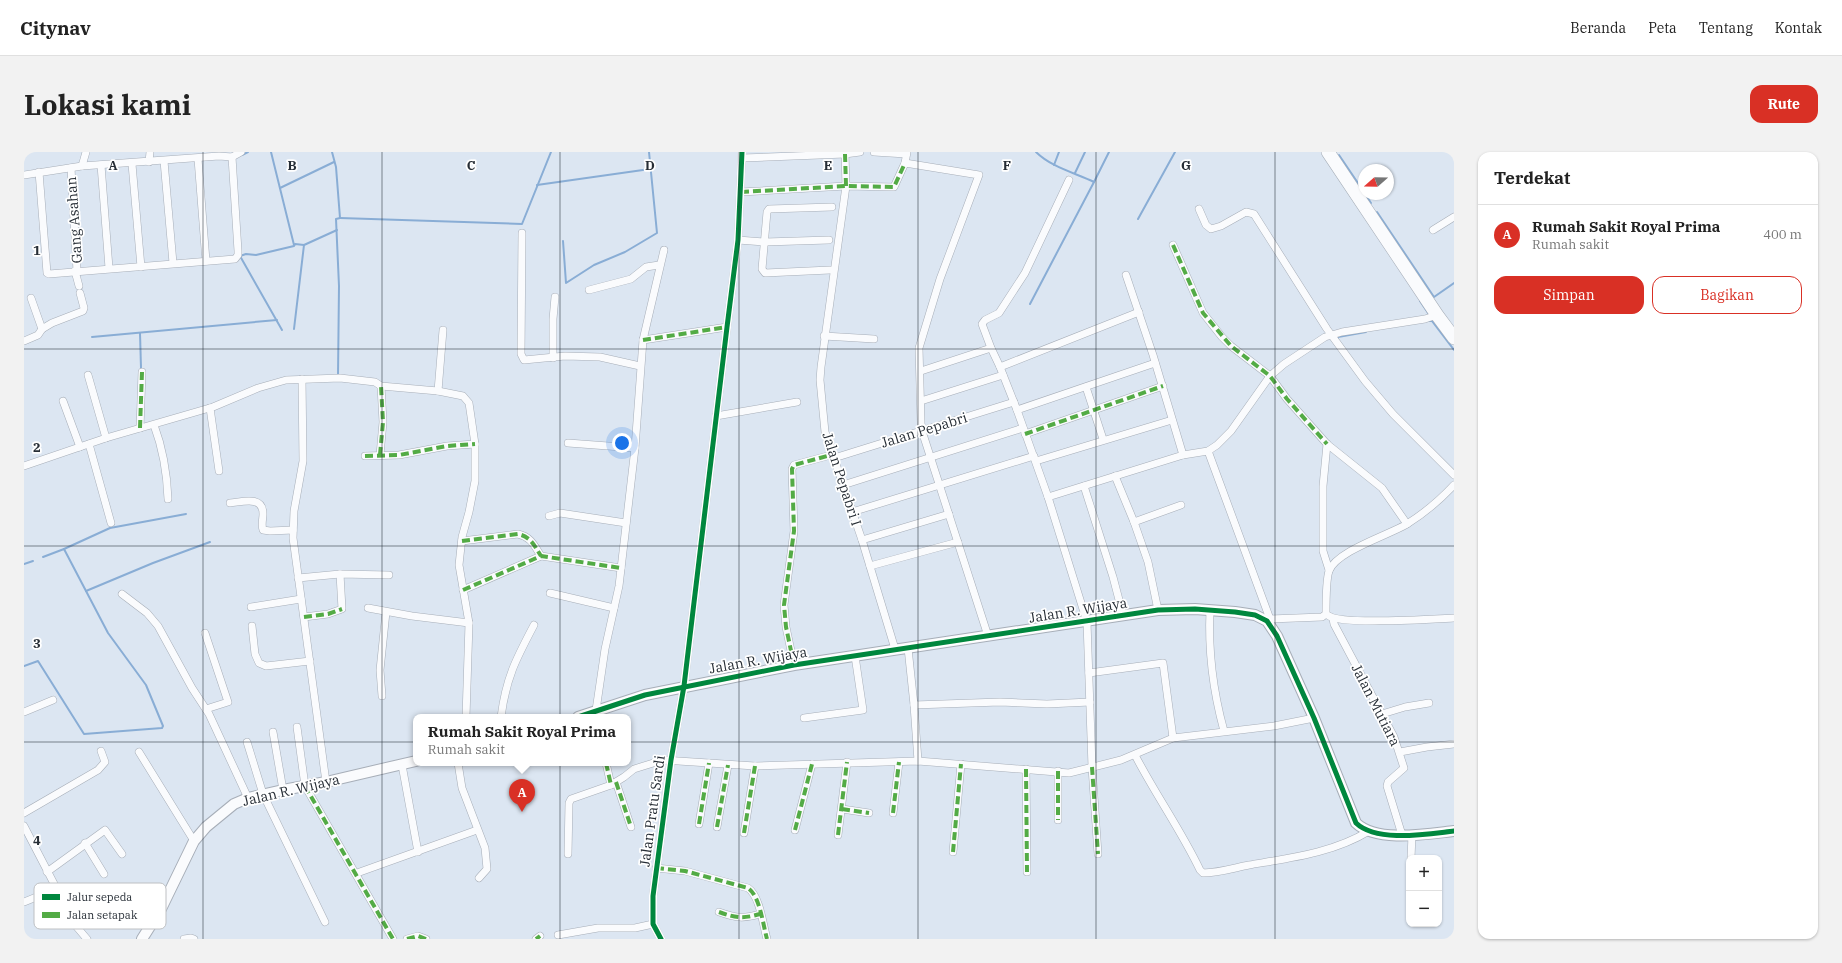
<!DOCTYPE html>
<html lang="id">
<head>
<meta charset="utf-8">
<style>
	body { margin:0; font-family:"IBM Plex Serif",serif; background:#f2f2f2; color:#222 }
	.controls { position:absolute; right:12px; bottom:12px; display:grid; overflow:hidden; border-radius:8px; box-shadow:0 1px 3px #0004 }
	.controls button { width:36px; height:36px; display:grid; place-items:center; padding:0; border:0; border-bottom:1px solid #e0e0e0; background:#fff; color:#222; font:20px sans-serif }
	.compass { position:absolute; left:1334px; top:12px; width:36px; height:36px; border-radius:50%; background:#fff; box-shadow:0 1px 3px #0004; rotate:250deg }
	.you { position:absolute; left:598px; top:291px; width:14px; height:14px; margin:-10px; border:3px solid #fff; border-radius:50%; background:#1a73e8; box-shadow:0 0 0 6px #1a73e833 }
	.badge { display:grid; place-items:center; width:26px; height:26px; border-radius:50%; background:#d93025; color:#fff; font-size:13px; font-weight:700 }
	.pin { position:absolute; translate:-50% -33px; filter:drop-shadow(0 1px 2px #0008) }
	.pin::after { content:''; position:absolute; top:21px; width:14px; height:12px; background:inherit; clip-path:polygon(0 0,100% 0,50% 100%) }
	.popup { position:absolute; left:389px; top:562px; width:218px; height:52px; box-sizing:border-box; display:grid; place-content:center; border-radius:8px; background:#fff; filter:drop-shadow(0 1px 3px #0005); font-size:13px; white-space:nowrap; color:#767676 }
	.popup b { font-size:15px; color:#222 }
	.popup::after { content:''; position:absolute; left:50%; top:100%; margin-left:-8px; border:8px solid transparent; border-top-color:#fff }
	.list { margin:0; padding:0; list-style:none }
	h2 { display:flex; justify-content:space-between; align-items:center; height:52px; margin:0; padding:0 16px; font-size:17px }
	h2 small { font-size:13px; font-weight:400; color:#767676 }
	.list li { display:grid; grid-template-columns:26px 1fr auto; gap:12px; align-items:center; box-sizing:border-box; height:60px; padding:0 16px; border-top:1px solid #e0e0e0 }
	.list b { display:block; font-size:15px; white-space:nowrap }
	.list p { margin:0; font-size:13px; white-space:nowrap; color:#767676 }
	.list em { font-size:13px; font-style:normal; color:#767676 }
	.actions { display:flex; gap:8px; padding:12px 16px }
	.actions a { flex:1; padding:9px 0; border:1px solid #d93025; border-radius:12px; text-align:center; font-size:14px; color:#d93025 }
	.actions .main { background:#d93025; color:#fff }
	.map { position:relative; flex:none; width:1430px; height:787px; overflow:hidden; border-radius:12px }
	header { display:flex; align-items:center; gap:24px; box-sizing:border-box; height:56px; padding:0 20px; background:#fff; border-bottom:1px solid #e0e0e0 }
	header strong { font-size:19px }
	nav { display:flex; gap:22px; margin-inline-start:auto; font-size:14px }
	.intro { display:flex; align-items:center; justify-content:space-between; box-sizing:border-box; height:96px; padding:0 24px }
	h1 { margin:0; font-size:28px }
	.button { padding:10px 18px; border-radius:12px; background:#d93025; color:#fff; font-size:14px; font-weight:700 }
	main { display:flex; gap:24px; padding:0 24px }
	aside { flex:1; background:#fff; border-radius:12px; box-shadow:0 1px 3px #0004 }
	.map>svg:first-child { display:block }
</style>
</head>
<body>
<header>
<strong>Citynav</strong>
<nav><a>Beranda</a><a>Peta</a><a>Tentang</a><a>Kontak</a></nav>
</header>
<div class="intro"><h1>Lokasi kami</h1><a class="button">Rute</a></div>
<main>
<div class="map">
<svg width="1430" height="787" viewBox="0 0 1430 787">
	<rect width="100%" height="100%" fill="#dce6f2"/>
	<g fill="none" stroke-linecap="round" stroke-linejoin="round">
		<g stroke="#89add5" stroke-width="2">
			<polyline points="247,0 270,93"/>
			<polyline points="308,0 312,15 316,66 312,67 315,134 314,224"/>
			<path d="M1012,0C1027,15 1051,21 1070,30L1085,0"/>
			<polyline points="218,3 224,0"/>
			<polyline points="1315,3 1340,40"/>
			<polyline points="1030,13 1035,0"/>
			<polyline points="1051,21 1061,0"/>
			<polyline points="513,33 626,17"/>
			<polyline points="256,36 310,10"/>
			<polyline points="1341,42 1347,51"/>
			<polyline points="1353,60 1410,145 1430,131"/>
			<polyline points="316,66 498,72 527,0"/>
			<polyline points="1114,67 1151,0"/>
			<polyline points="539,89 542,131 570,113 601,100 633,81 625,0"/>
			<polyline points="216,104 222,102 232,103 270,94 271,92 280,93 313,78"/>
			<polyline points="216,104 258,178"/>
			<polyline points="1396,149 1404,161"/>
			<polyline points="1006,152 1070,30"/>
			<polyline points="1403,169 1408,169 1430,198"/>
			<polyline points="270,177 280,93"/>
			<polyline points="116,181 117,216"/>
			<polyline points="68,185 253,168"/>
			<polyline points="1314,188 1314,185 1342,180"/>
			<polyline points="40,397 86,376 162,362"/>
			<polyline points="19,405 40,397 62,439 129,411 186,390"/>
			<polyline points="0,412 9,409"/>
			<polyline points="0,514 14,509 60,582 138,576 139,574 122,533 84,481 62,439"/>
		</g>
		<defs>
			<g id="street">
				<polyline points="850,0 882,2"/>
				<polyline points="821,2 822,34 797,215 796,228 801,280 838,388 871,497"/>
				<polyline points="718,6 821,2 836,0"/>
				<polyline points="174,7 182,109"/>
				<polyline points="140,9 149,111"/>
				<polyline points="125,10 126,0"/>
				<polyline points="881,11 955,23 916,127 895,196 897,271 898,279 964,484"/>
				<polyline points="108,12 117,115"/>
				<polyline points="77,13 85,116"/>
				<polyline points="58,14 62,0"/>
				<polyline points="47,16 53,119"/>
				<polyline points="15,20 23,121 25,122 211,107 214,103 214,99 208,5"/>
				<polyline points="0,23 58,14 195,4 208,5 217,0"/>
				<polyline points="1045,28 1001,121 975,161 961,168 958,172 967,196 976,215 993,258 1024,345 1063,470 1068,615 1074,702"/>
				<polyline points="717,40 822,34 870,35 881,11 883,0"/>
				<polyline points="1175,57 1182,73 1187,77 1197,74 1222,60 1230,62 1303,177 1341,229 1369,262 1430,323"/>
				<polyline points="1409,78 1430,65"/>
				<polyline points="498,81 497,202 500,208 541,204 576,205 616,214"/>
				<polyline points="714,88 741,90 805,88"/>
				<polyline points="1149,93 1179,161 1198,185 1207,194 1246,224 1263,247 1303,292 1358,336 1383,372"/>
				<polyline points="806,118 741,121 738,117 743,60 745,57 808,55"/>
				<polyline points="51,119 55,134"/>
				<polyline points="1102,123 1129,203 1159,303"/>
				<polyline points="565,138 607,127 622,115 635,113"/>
				<polyline points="7,146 18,177"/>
				<polyline points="800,184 850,187"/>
				<polyline points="619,188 703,175"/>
				<polyline points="0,189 14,183 18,177 28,171 59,159 60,156 56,141"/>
				<polyline points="529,206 529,167 531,145"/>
				<polyline points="976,215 1115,160"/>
				<polyline points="897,219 967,196"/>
				<polyline points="64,223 82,286"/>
				<polyline points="278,227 279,309 270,359 269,386 302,630"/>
				<polyline points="1062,235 1079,287"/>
				<polyline points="414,239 419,178"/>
				<polyline points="39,249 56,295"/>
				<polyline points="897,249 979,223"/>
				<polyline points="186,256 195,319"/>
				<polyline points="993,258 1131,211"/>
				<polyline points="692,264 773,250"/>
				<path d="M130,273C139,297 143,321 144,347"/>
				<polyline points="116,276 118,220"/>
				<polyline points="1001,282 1139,234"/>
				<polyline points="544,291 611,296"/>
				<polyline points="65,292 87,371"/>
				<polyline points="1303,292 1299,334 1299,399 1305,418"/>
				<polyline points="1184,299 1246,467"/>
				<polyline points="356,303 359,270 357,234"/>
				<polyline points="341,304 375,303 423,294 451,292"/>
				<polyline points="810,306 990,250"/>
				<polyline points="1012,309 1148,268"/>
				<polyline points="0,314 82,286 189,255 234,236 262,228 316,226 351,230 357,234 414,239 439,244 445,251 451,292 451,329 445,360 438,385 435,413 445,471 442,565"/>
				<polyline points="1091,324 1110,370 1124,410 1134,458"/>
				<polyline points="819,333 999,276"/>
				<polyline points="1060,334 1089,425 1099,463"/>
				<polyline points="1024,345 1159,303 1184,299 1193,293 1207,279 1246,224 1260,212 1301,185 1318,180 1401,167 1413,163"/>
				<path d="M206,351C218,350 239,343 239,362C239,367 237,373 239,378L246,379L269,378"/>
				<polyline points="828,360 1010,304"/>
				<polyline points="525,364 536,361 602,371"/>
				<polyline points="1110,370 1157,353"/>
				<polyline points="838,388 925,362"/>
				<path d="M438,389L494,382C507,385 510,393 517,404"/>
				<polyline points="846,414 934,390"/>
				<polyline points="274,426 316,422 365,423"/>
				<polyline points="439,438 517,404 597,416"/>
				<polyline points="526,441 590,456"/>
				<polyline points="98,442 123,461 134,474 168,536 185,562 224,646"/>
				<polyline points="227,455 277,447"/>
				<polyline points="344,456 388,464 445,471"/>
				<path d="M1186,458C1184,500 1189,539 1200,579"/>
				<path d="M1305,464C1318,473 1409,467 1430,466"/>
				<polyline points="280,465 304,462 318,457 316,422"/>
				<polyline points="1309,467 1310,472 1370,585 1380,616 1364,630 1363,634 1378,683"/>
				<path d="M1243,469L1246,467L1298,465L1302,462C1302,451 1302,428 1305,419C1312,399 1365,383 1383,372C1399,362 1417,347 1430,333"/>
				<polyline points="228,474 231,502 235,511 242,514 286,509"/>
				<polyline points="181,481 204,550 182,557"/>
				<polyline points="884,496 890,553 894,609"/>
				<polyline points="770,513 762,475 760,453 770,379 768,317 770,313 807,303"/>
				<polyline points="1065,521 1139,511 1149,586"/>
				<polyline points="358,544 356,518 362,460"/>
				<polyline points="890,553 976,550 1023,552 1066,550"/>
				<polyline points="0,560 29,548"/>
				<polyline points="1358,562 1381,555 1405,551"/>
				<path d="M477,565C482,526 492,507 510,473"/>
				<polyline points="571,565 581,497 595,434 611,296 619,188 640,98"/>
				<polyline points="780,566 839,558 831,504"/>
				<polyline points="273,575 281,634 369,787"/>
				<polyline points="249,580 259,638"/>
				<polyline points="223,590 239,642 301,770"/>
				<polyline points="115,600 170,689"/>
				<polyline points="1376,600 1403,595 1430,592"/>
				<path d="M1111,603C1131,642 1157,678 1176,718L1179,721C1194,721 1210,716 1225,713C1266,706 1309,701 1345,679"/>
				<polyline points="434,611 438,636 461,696 463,717 455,726"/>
				<polyline points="582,611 587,633"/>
				<polyline points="378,613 394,700"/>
				<polyline points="1002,617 1003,720"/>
				<polyline points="1034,619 1034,668"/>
				<polyline points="592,630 607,675"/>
				<polyline points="818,657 845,661"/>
				<polyline points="0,661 74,618 81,610 77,599"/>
				<polyline points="869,661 875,610"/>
				<polyline points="675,672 685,611"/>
				<polyline points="0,674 52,774 63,787"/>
				<polyline points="693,675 704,613"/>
				<polyline points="771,678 788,612"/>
				<polyline points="720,681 731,614"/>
				<polyline points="814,683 823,610"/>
				<polyline points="61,691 80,722"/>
				<polyline points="929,700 937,612"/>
				<polyline points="544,702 545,651 547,647 587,633 600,625 610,617 639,608 731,614 894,609 1045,621 1097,608 1149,586 1250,574 1290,566"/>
				<polyline points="1387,706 1388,683"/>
				<path d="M632,716L661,719L724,736C736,744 739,773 743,787"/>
				<polyline points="23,720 81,678 98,702"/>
				<polyline points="333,721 453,678"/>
				<polyline points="0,750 32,737"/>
				<path d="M695,760C712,766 719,767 736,762"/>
				<polyline points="534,783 574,776 611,776 629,772"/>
				<polyline points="160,787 167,786 170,787"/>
				<polyline points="383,787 394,784 402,787"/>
				<polyline points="512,787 516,784"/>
				<polyline points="637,787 629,772 629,744 647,608 660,534 703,175 714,88 718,0"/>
			</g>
			<g id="secondary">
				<path d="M554,565L621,543L770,513L1134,458L1171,457L1211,460L1231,463L1243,469L1253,484L1290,566L1332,671C1353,691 1403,682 1430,679"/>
				<polyline points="118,787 137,757 170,689 182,675 210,652 224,646 259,638 302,630 392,609"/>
			</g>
			<polyline id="highway" points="1304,0 1413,163 1430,186"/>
		</defs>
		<use href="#street" stroke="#a7aeb8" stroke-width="8"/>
		<use href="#secondary" stroke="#a7aeb8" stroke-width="12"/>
		<use href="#highway" stroke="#a7aeb8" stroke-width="14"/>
		<use href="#street" stroke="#fafbfd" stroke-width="7"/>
		<use href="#secondary" stroke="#fafbfd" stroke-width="10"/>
		<use href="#highway" stroke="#fafbfd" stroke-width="13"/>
		<g stroke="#53ab45" stroke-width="4" stroke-dasharray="8 4" stroke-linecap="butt">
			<polyline points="821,2 822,34"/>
			<polyline points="717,40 822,34 870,35 881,11"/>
			<polyline points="1149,93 1179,161 1207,194 1246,224 1263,247 1303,292"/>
			<polyline points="619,188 703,175"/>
			<polyline points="116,276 118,220"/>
			<polyline points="1001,282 1139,234"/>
			<polyline points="356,303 359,270 357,234"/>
			<polyline points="341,304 375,303 423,294 451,292"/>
			<path d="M438,389L494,382C507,385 510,393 517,404"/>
			<polyline points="439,438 517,404 597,416"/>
			<polyline points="280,465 304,462 318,457"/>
			<polyline points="770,513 762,475 760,453 770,379 768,317 770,313 807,303"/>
			<polyline points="582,611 587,633"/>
			<polyline points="1068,615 1074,702"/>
			<polyline points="1002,617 1003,720"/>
			<polyline points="1034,619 1034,668"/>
			<polyline points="592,630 607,675"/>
			<polyline points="281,634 369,787"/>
			<polyline points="818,657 845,661"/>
			<polyline points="869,661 875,610"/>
			<polyline points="675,672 685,611"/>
			<polyline points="693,675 704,613"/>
			<polyline points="771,678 788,612"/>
			<polyline points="720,681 731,614"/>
			<polyline points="814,683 823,610"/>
			<polyline points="929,700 937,612"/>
			<path d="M632,716L661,719L724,736C736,744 739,773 743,787"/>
			<path d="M695,760C712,766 719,767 736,762"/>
			<polyline points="383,787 394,784 402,787"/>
			<polyline points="512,787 516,784"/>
		</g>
		<defs>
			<g id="cycleway">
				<path d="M554,565L621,543L770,513L1134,458L1171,457L1211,460L1231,463L1243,469L1253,484L1290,566L1332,671C1353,691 1403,682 1430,679"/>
				<polyline points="637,787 629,772 629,744 647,608 660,534 703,175 714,88 718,0"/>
			</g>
		</defs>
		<use href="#cycleway" stroke="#fff" stroke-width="8"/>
		<use href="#cycleway" stroke="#00873e" stroke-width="5"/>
	</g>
	<path fill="none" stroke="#272e36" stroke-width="1" stroke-opacity="0.55" d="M179,0V787M358,0V787M536,0V787M715,0V787M894,0V787M1072,0V787M1251,0V787M0,197H1430M0,394H1430M0,590H1430"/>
	<g text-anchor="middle" stroke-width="3.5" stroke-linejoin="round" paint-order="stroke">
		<g font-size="14" fill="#272e36" stroke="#fff">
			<text transform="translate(50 68) rotate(-94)" y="5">Gang Asahan</text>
			<text transform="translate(900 278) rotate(-17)" y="5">Jalan Pepabri</text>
			<text transform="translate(818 327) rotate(72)" y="5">Jalan Pepabri I</text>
			<text transform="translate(1054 458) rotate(-9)" y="5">Jalan R. Wijaya</text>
			<text transform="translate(734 508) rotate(-10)" y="5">Jalan R. Wijaya</text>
			<text transform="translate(1352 553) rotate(63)" y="5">Jalan Mutiara</text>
			<text transform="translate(267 638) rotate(-13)" y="5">Jalan R. Wijaya</text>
			<text transform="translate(628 659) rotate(-82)" y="5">Jalan Pratu Sardi</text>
		</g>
	</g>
	<rect x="10" y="731" width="132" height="46" rx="6" fill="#fff" stroke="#bec0c3" stroke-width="1"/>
	<rect x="18" y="742" width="18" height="6" fill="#00873e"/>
	<rect x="18" y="760" width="18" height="6" fill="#53ab45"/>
	<g font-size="11" fill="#272e36">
		<text x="43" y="749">Jalur sepeda</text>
		<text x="43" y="767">Jalan setapak</text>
	</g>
	<g font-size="13" text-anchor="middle" font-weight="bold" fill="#272e36" stroke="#fff" stroke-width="3.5" stroke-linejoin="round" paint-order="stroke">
		<text x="89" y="18">A</text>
		<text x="268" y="18">B</text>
		<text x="447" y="18">C</text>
		<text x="626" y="18">D</text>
		<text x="804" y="18">E</text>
		<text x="983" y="18">F</text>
		<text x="1162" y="18">G</text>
		<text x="13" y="103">1</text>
		<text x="13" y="300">2</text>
		<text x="13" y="496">3</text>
		<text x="13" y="693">4</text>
	</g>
</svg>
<div class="controls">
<button>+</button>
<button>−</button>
</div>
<svg class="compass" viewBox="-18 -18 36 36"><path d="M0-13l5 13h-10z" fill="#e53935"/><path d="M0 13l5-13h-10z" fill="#767676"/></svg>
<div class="you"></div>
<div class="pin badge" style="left:498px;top:660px">A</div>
<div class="popup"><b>Rumah Sakit Royal Prima</b>Rumah sakit</div>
</div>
<aside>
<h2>Terdekat<small></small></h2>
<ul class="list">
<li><span class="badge">A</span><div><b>Rumah Sakit Royal Prima</b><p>Rumah sakit</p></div><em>400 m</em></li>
</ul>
<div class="actions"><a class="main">Simpan</a><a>Bagikan</a></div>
</aside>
</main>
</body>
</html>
